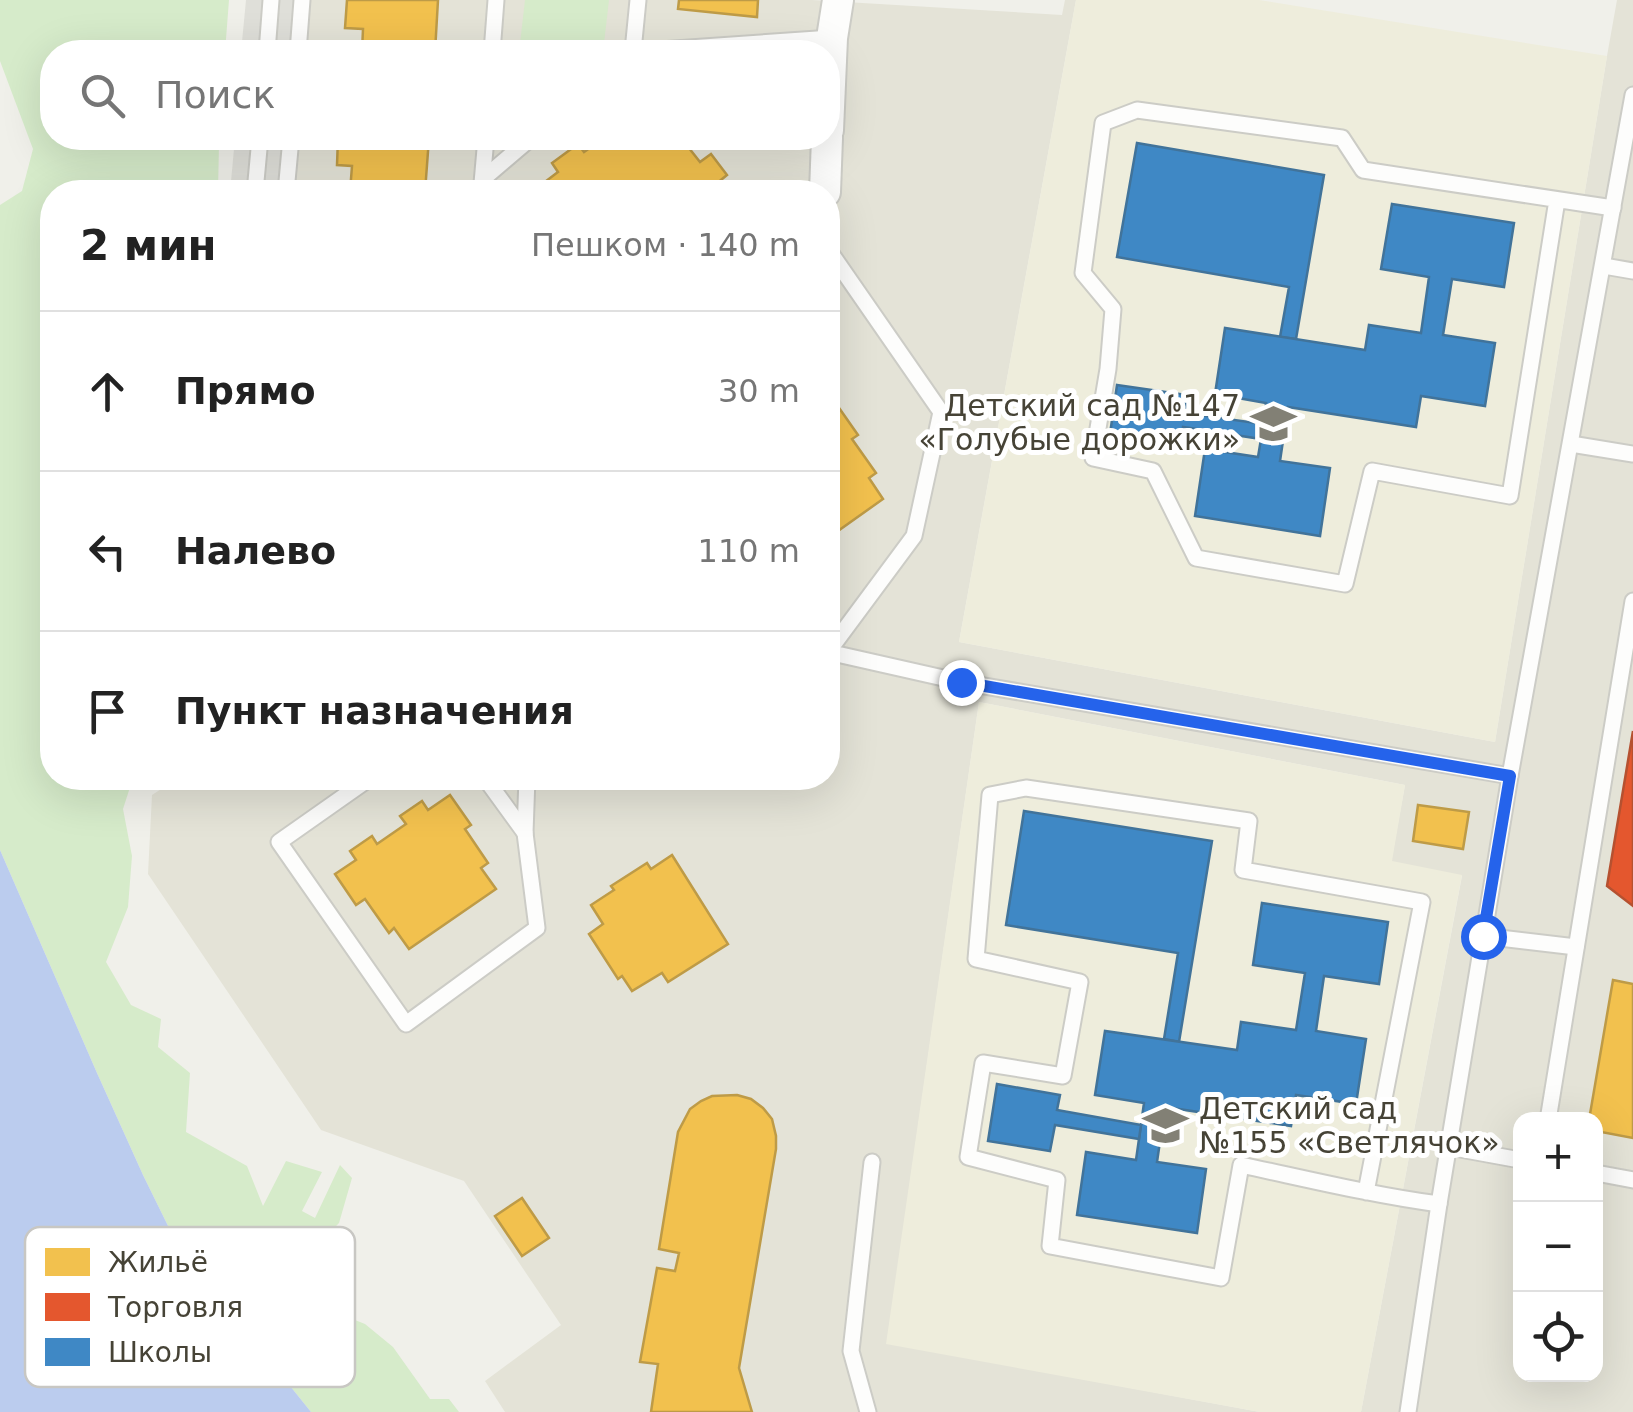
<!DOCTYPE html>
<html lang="ru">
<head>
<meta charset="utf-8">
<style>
	body { margin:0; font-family:"DejaVu Sans",sans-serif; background:#f6f6f6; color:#222 }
	.controls { position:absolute; right:30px; bottom:30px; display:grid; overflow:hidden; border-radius:20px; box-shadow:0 10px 40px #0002 }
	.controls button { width:90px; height:90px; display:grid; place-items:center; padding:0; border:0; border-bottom:2px solid #e0e0e0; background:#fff; color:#222; font:50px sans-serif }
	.stop { position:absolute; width:30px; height:30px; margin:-22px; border:8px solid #2563eb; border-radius:50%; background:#fff }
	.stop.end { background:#2563eb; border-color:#fff; box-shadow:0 2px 10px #0008 }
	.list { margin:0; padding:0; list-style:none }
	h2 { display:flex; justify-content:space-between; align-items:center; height:130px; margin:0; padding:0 40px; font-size:42px }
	h2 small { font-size:32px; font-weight:400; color:#767676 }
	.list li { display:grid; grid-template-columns:65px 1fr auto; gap:30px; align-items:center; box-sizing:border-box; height:160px; padding:0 40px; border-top:2px solid #e0e0e0 }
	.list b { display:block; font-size:38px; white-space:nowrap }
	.list em { font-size:32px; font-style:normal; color:#767676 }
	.icon { flex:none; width:55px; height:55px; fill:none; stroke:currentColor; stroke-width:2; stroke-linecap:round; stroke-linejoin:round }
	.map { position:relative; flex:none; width:1633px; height:1412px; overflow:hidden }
	.search { position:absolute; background:#fff; box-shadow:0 10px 40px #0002; left:40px; top:40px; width:800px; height:110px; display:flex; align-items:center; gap:25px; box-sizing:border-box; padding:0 35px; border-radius:40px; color:#767676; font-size:38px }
	.panel { position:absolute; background:#fff; box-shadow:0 10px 40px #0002; left:40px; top:180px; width:800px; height:610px; border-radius:40px }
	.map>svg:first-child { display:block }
</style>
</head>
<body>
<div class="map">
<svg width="1633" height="1412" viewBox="0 0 1633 1412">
	<rect width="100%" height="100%" fill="#f0f0ea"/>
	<path fill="#e4e3d7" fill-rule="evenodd" d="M310,0H812L1062,15L1065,0H1076L959,642L1495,742L1607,56L1617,0H1633V1412H1361L1462,876L1391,862L1405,785L979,702L887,1343L1260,1412H505L485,1381L561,1325L464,1181L321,1130L148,874L152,795L178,778H828V192H293L298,138H828V52H306ZM1520,1120H1596V1374H1520Z"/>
	<g fill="#eeeddc">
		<polygon points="1076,0 1259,0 1607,56 1495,742 959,642"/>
		<polygon points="979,702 1405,785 1392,861 1462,875 1361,1412 1260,1412 886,1344"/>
	</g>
	<g fill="#d6ebca">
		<polygon points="0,0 229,0 225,52 52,52 52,138 132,138 140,146 175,147 219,144 218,192 52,192 52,778 133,778 123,809 132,856 128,907 106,962 131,1005 161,1019 158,1047 190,1073 186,1132 247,1166 263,1206 286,1161 322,1172 302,1211 315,1218 340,1165 352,1178 339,1223 313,1250 314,1283 299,1316 284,1304 268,1276 245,1277 263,1305 291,1334 276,1344 257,1349 219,1306 171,1232 143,1175 97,1073 0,850 0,205 22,191 33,149 0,61"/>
		<polygon points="525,0 609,0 603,52 519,52"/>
		<polygon points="335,1312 365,1324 393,1347 430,1399 449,1399 459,1412 311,1412 278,1371 286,1366"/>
	</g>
	<g fill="#dfdfd9">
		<polygon points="246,0 294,0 290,52 241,52"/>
		<polygon points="235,138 282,138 278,192 230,192"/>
	</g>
	<polygon fill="#bce" points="0,850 97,1073 143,1175 171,1232 219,1306 278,1371 311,1412 0,1412"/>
	<g fill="#f2c14e" stroke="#be9b47" stroke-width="2.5">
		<polygon points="347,0 438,0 435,52 362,52 363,29 345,28"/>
		<polygon points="679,0 758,0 757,17 678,9"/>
		<polygon points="338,138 429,138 425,192 350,192 352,166 337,165"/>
		<polygon points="604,138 681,138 700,162 711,154 727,175 716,184 722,192 535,192 533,191 558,172 552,163 578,144 584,152"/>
		<polygon points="837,405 858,435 852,439 876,473 869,478 883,499 828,538 828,412"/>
		<polygon points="450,795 471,825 465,829 488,863 481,868 496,889 409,949 394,928 389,933 365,899 356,905 335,874 356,860 350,851 372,836 377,844 406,824 400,816 422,801 428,810"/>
		<polygon points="1418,805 1469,812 1463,849 1413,841"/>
		<polygon points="672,855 728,944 668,982 662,973 632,991 622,976 618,979 589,934 603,924 591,905 614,890 611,886 647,863 651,869"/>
		<polygon points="1613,980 1633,984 1633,1138 1596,1131 1596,1120 1589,1120"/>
		<polygon points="737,1095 751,1099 763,1108 772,1119 776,1136 776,1149 739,1368 752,1412 651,1412 658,1364 640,1362 657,1268 675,1271 679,1253 659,1249 678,1132 690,1109 701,1101 712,1096"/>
		<polygon points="522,1198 549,1238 522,1256 495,1216"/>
	</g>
	<polygon fill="#e4572e" stroke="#b55130" stroke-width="2.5" points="1633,731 1633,906 1607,886"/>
	<g fill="#3f88c5" stroke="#41739a" stroke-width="2.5">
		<polygon points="1137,143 1324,175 1296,339 1280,337 1289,287 1117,257"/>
		<polygon points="1392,204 1514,223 1504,287 1452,279 1443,335 1495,343 1485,406 1421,396 1416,427 1288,407 1280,461 1330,468 1320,536 1195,516 1205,449 1258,457 1261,439 1266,403 1215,394 1225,328 1365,350 1369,325 1421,333 1429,277 1381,269"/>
		<polygon points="1117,385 1187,395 1185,413 1263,424 1261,439 1183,427 1180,451 1109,441"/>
		<polygon points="1024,811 1212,841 1179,1042 1164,1039 1178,953 1006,925"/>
		<polygon points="1262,903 1388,922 1379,984 1324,976 1316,1031 1366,1039 1356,1104 1296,1095 1291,1126 1165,1107 1157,1162 1206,1169 1197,1233 1077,1215 1086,1152 1136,1160 1139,1139 1144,1103 1095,1095 1105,1031 1237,1050 1241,1022 1296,1030 1305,973 1253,965"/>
		<polygon points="997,1084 1060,1095 1057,1110 1141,1125 1139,1139 1055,1125 1050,1151 988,1141"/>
	</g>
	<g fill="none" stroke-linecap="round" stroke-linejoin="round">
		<defs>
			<g id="lane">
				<polyline points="633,51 638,0"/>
				<polyline points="267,52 271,0"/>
				<polyline points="298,52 302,0"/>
				<polyline points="492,52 496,0"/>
				<polyline points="631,52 832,38"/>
				<polyline points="482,183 486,138"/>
				<polyline points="255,192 260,138"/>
				<polyline points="286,192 291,138"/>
				<polyline points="493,192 483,179 531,138"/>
				<polyline points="1557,200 1510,496 1372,471 1345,584 1196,558 1153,471 1093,458 1108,369 1113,309 1083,273 1103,123 1137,110 1342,138 1363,170 1613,208"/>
				<polyline points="828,249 941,412 914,536 828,652 961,682 1510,776"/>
				<polyline points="1604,266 1633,271"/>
				<polyline points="1571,444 1633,454"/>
				<polyline points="370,778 279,842 406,1024 537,928 525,833 527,778"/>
				<polyline points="485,778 525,833"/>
				<polyline points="1483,936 1576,947"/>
				<polyline points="1548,1120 1633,601"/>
				<polyline points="1449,1147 1520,1160"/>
				<polyline points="1596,1173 1633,1180"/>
				<path d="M1366,1192L1422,902L1243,870L1249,821L1026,788L990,795L976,959L1080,982L1063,1076L983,1063L968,1157L1057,1180L1050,1246L1221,1278L1241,1165C1307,1179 1372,1195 1439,1204"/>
				<polyline points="868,1412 851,1351 872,1162"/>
				<polyline points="1408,1412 1439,1204 1510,776 1633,95"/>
			</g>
			<g id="street">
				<polyline points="828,130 832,38 838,0"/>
				<polyline points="825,192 827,138"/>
			</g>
		</defs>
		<use href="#lane" stroke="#ccccc6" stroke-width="19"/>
		<use href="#street" stroke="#ccccc6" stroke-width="34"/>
		<use href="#lane" stroke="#fdfdfc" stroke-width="15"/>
		<use href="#street" stroke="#fdfdfc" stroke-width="30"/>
	</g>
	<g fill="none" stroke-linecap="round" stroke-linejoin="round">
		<polyline stroke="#2563eb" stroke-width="12" points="961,682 1510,776 1483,936"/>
	</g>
	<defs>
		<symbol id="school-bare" viewBox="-9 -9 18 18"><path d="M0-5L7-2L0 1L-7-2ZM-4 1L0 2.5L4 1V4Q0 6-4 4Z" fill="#828075" stroke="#fff" stroke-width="2.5" paint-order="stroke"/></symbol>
	</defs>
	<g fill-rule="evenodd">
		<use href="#school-bare" x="1242" y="392" width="63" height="63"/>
		<use href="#school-bare" x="1134" y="1094" width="63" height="63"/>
	</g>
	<g text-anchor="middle" stroke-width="10" stroke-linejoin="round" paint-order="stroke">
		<g font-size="30" fill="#464336" stroke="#fff" text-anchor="end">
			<text x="1240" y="416">Детский сад №147<tspan x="1240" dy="34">«Голубые дорожки»</tspan></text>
			<text x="1199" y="1119" text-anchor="start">Детский сад<tspan x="1199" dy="34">№155 «Светлячок»</tspan></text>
		</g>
	</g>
	<rect x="25" y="1227" width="330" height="160" rx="15" fill="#fff" stroke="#c8c7c3" stroke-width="2.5"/>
	<rect x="45" y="1248" width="45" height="28" fill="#f2c14e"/>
	<rect x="45" y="1293" width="45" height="28" fill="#e4572e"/>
	<rect x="45" y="1338" width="45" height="28" fill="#3f88c5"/>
	<g font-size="28" fill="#464336">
		<text x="108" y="1272">Жильё</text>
		<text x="108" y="1317">Торговля</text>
		<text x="108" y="1362">Школы</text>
	</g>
</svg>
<div class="controls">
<button>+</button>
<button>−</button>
<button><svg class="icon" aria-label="locate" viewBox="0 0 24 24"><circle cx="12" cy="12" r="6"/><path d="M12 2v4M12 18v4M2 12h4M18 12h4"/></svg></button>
</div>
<div class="stop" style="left:1483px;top:936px"></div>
<div class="stop end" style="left:961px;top:682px"></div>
<div class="search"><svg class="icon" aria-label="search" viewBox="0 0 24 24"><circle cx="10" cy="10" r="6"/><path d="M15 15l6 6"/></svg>Поиск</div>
<section class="panel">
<h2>2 мин<small>Пешком · 140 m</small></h2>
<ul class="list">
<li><svg class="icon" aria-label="ahead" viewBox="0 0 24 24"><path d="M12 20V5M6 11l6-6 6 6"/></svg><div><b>Прямо</b></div><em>30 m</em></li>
<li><svg class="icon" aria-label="left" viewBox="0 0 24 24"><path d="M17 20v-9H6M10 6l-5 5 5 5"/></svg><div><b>Налево</b></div><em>110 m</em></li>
<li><svg class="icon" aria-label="arrive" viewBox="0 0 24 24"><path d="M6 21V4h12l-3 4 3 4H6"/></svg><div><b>Пункт назначения</b></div></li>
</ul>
</section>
</div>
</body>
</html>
